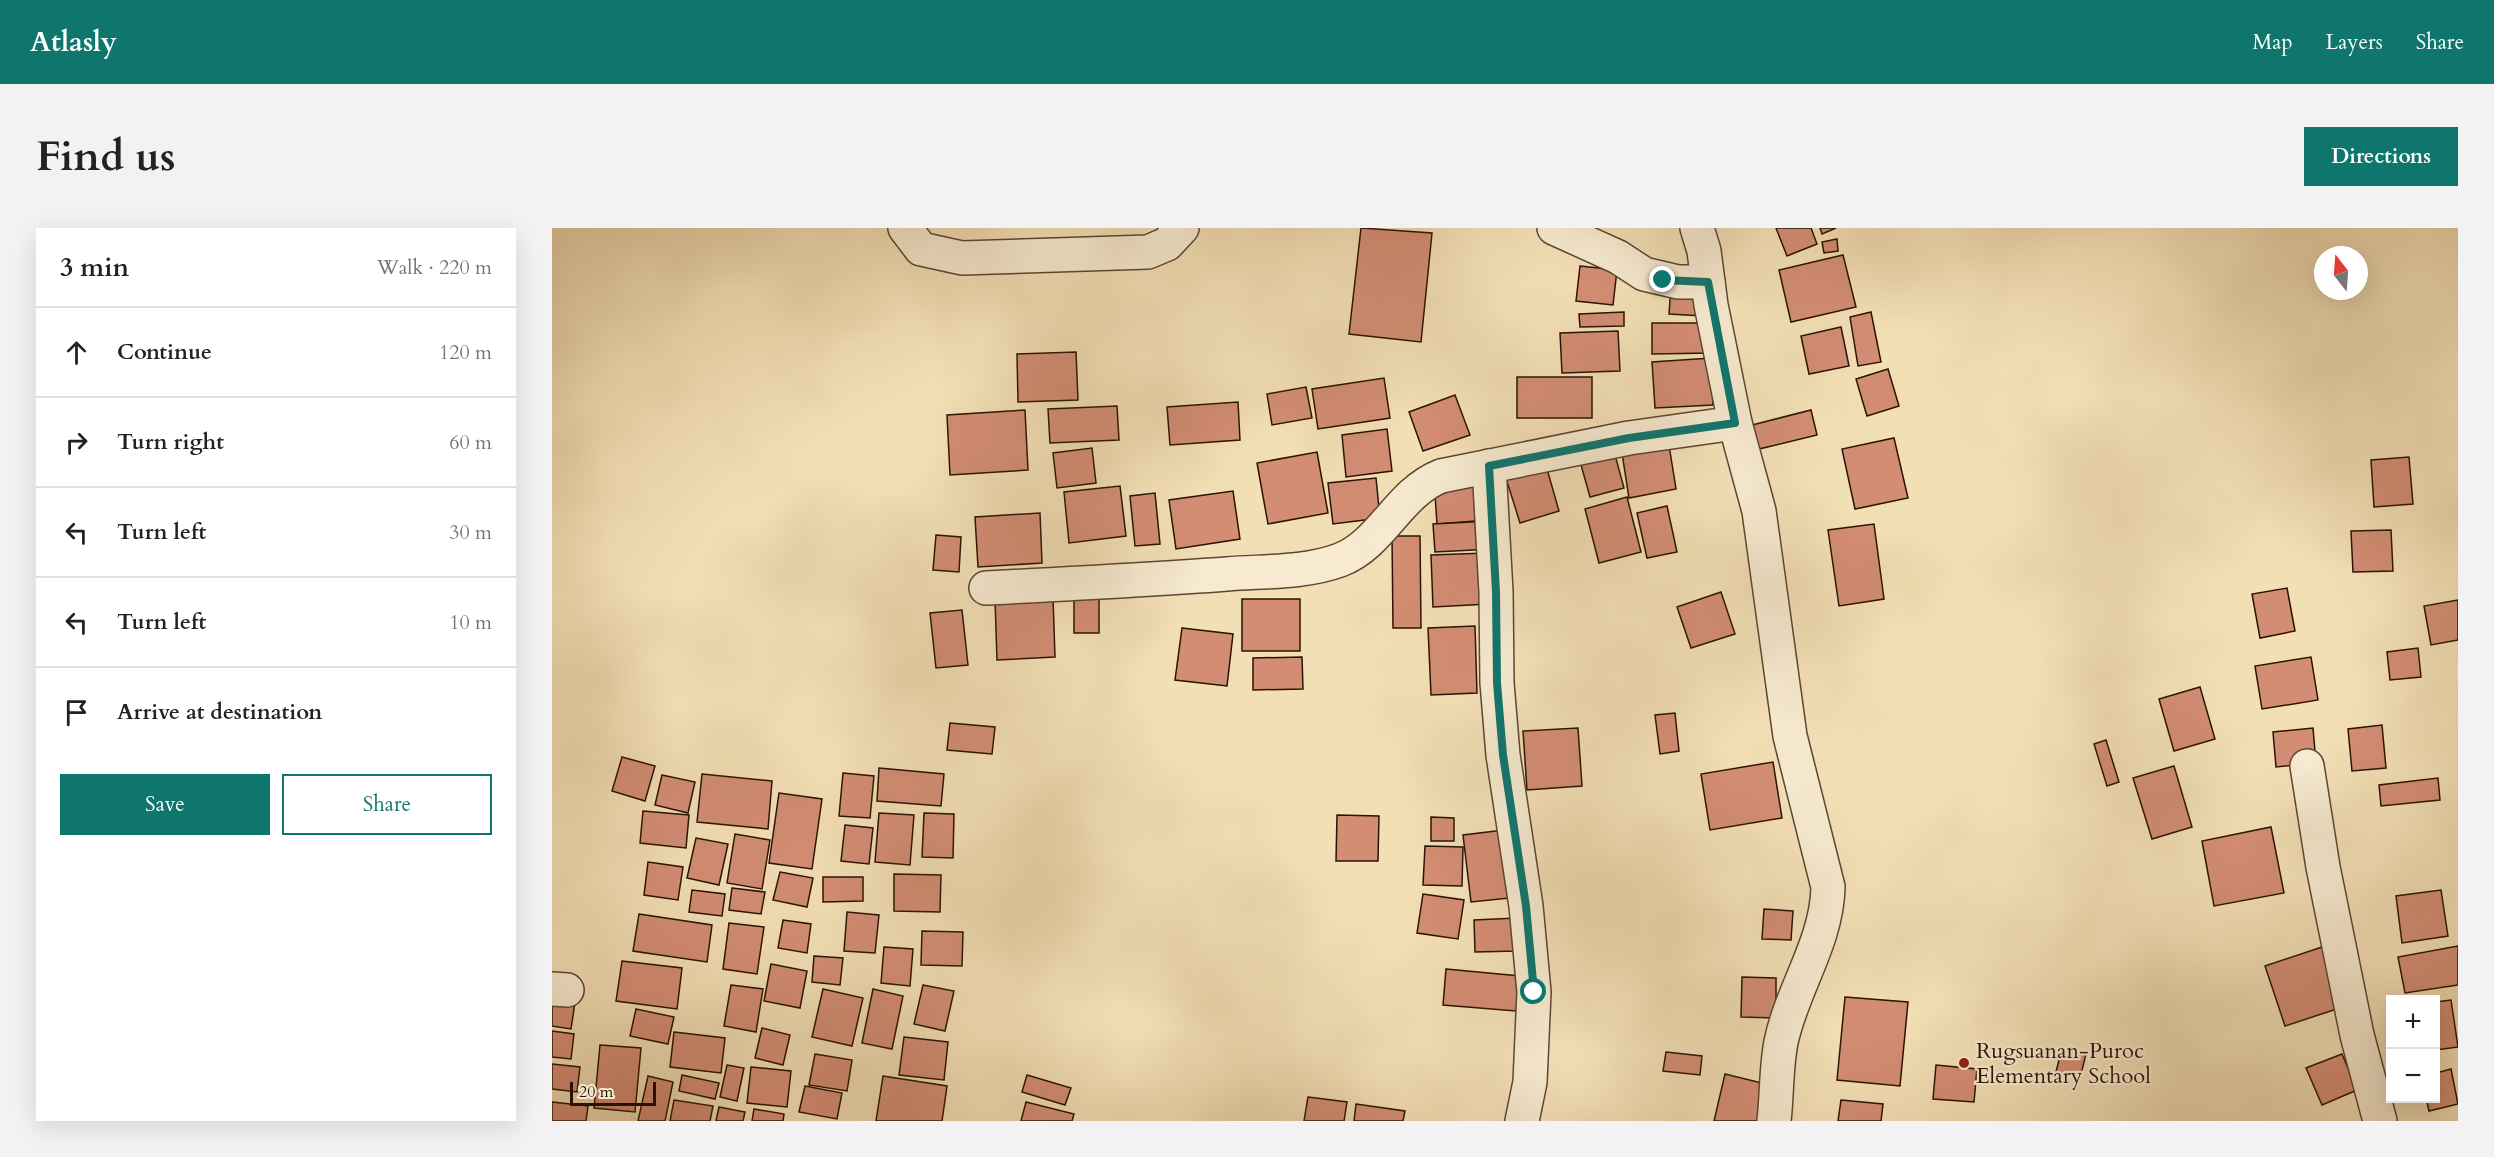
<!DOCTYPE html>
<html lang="en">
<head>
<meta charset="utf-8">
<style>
	body { margin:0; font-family:Cardo,serif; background:#f2f2f2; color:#222 }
	.controls { position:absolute; right:18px; bottom:18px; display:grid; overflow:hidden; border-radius:0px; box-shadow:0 6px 24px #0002 }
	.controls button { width:54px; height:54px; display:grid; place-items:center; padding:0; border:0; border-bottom:2px solid #e0e0e0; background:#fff; color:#222; font:30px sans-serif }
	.compass { position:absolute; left:1762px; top:18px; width:54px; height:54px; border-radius:50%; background:#fff; box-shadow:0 6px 24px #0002; rotate:343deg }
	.scale { position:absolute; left:18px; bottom:15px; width:86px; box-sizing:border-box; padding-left:6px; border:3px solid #2a1305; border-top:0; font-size:16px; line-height:21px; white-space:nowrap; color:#2a1305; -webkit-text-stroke:4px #f7ead0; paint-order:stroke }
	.stop { position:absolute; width:18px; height:18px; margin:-14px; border:4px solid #0f766e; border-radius:50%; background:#fff }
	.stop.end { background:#0f766e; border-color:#fff; box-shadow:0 2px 6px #0008 }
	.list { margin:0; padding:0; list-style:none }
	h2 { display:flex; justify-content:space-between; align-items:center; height:78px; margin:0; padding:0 24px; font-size:26px }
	h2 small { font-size:20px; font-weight:400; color:#767676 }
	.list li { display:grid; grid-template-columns:39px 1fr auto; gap:18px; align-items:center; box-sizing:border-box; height:90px; padding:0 24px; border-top:2px solid #e0e0e0 }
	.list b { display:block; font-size:22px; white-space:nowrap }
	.list em { font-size:20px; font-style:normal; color:#767676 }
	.actions { display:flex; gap:12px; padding:18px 24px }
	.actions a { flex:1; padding:14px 0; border:2px solid #0f766e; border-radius:0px; text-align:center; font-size:21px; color:#0f766e }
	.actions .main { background:#0f766e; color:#fff }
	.icon { flex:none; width:33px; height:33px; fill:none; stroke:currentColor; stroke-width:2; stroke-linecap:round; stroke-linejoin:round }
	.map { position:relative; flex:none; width:1906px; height:893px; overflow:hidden; border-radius:0px }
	header { display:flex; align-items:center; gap:36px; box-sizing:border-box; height:84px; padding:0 30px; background:#0f766e; color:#fff }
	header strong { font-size:28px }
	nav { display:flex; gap:33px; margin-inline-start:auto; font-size:21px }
	.intro { display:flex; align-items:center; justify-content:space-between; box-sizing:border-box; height:144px; padding:0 36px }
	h1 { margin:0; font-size:42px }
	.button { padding:15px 27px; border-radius:0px; background:#0f766e; color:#fff; font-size:21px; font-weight:700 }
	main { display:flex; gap:36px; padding:0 36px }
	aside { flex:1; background:#fff; border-radius:0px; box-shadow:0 6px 24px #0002 }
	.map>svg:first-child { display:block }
</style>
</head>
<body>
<header>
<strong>Atlasly</strong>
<nav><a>Map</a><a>Layers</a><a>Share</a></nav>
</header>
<div class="intro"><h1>Find us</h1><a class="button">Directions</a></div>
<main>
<aside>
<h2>3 min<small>Walk · 220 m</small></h2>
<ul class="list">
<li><svg class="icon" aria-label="ahead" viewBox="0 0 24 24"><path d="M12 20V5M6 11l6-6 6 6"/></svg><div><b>Continue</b></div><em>120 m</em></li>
<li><svg class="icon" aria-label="right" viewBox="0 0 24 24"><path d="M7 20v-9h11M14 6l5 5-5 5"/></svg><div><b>Turn right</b></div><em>60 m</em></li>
<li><svg class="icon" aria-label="left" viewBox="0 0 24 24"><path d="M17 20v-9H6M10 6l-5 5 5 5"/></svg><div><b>Turn left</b></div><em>30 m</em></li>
<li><svg class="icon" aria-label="left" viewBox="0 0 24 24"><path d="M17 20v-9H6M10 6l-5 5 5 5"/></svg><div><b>Turn left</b></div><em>10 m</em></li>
<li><svg class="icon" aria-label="arrive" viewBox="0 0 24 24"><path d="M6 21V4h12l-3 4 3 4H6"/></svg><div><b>Arrive at destination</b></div></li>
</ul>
<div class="actions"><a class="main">Save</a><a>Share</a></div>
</aside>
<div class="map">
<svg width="1906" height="893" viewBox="0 0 1906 893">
	<rect width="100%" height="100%" fill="#f3dfb6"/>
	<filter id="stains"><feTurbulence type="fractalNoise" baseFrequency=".00333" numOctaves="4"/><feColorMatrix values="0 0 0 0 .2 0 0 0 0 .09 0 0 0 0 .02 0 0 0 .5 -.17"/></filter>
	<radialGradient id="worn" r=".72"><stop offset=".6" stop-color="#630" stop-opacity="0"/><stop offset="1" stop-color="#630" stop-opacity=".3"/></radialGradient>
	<g fill="#d38d75" stroke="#2a1305" stroke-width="1.5">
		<polygon points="809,0 880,5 869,114 797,106"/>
		<polygon points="1224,0 1259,0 1265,16 1235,28"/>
		<polygon points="1268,0 1284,0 1270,6"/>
		<polygon points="1285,11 1286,23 1272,25 1270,14"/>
		<polygon points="1291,27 1304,79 1239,94 1227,42"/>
		<polygon points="1028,38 1065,42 1061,77 1024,73"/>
		<polygon points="1119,58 1153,60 1151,88 1117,86"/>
		<polygon points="1072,84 1072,98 1028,99 1027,86"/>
		<polygon points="1319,84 1329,134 1306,138 1298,89"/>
		<polygon points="1100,95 1159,95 1159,125 1100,126"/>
		<polygon points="1289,99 1297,138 1257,146 1249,108"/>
		<polygon points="1066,103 1068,143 1010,145 1008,105"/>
		<polygon points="524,124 526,172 466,174 465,126"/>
		<polygon points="1159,130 1161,177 1103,180 1100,134"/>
		<polygon points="1336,141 1347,178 1315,188 1304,151"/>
		<rect x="965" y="149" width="75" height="41"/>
		<polygon points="832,150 838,190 766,201 760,161"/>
		<polygon points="754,159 760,190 720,197 715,166"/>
		<polygon points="903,167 918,207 871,223 857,184"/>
		<polygon points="686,174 688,212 618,217 615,179"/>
		<polygon points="565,178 567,212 498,215 496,181"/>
		<polygon points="473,182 476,242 398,247 395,187"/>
		<polygon points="1259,182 1265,207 1207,221 1200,197"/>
		<polygon points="835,201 840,243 794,249 790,207"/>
		<polygon points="1342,210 1356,270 1303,281 1290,221"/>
		<polygon points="1060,216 1072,260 1038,269 1026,226"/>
		<polygon points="1117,217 1124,261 1077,270 1070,225"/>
		<polygon points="540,220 544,255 505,260 501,225"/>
		<polygon points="765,224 776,285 716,296 705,235"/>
		<polygon points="1857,229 1861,276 1822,279 1819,232"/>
		<polygon points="993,234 1007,283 968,295 953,247"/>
		<polygon points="933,249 935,292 885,296 882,252"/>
		<polygon points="824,250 828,290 781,296 776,255"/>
		<polygon points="568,258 574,308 517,315 512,264"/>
		<polygon points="681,263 688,311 624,321 617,272"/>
		<polygon points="603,265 608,316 583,318 578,268"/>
		<polygon points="1075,269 1089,324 1047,335 1033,281"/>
		<polygon points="1115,278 1125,324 1095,330 1085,285"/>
		<polygon points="488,285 490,335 426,339 423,289"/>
		<polygon points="939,293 940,321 883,324 881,296"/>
		<polygon points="1322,296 1332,371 1287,378 1276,302"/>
		<polygon points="1839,302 1841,343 1801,344 1799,303"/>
		<polygon points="384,307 409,309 407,344 381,342"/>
		<polygon points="840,308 868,308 869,400 841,400"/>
		<polygon points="935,325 937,376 881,379 879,327"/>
		<polygon points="1735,360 1743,403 1708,410 1700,366"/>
		<rect x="522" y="363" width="25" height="42"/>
		<polygon points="1169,364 1183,406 1139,420 1125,379"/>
		<polygon points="501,369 503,429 445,432 443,371"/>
		<rect x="690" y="371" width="58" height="52"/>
		<polygon points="1906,372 1906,412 1879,417 1872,378"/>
		<polygon points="410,382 416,437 384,440 378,385"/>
		<polygon points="923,398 925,465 879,467 876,400"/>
		<polygon points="630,400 681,406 675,458 623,452"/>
		<polygon points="1866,420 1869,449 1838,452 1835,424"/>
		<polygon points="750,429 751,461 701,462 701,430"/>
		<polygon points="1759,429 1766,472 1710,481 1703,438"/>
		<polygon points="1648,459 1663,511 1622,523 1607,471"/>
		<polygon points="1123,485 1127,523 1108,526 1103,487"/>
		<polygon points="398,495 443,499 440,526 395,522"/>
		<polygon points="1830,497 1834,540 1800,543 1796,501"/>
		<polygon points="1026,500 1030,558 975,562 971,503"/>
		<polygon points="1761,500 1764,535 1724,539 1721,504"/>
		<polygon points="1554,512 1567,554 1555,558 1542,516"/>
		<polygon points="70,529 103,538 93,573 60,563"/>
		<polygon points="1221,534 1230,590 1158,602 1149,546"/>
		<polygon points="1622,538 1640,599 1600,611 1581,550"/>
		<polygon points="327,540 392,546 389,578 325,573"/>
		<polygon points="291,545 322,548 318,590 287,588"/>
		<polygon points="150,546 220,553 216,601 145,594"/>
		<polygon points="110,547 143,554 136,585 103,577"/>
		<polygon points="1886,550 1888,572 1829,578 1827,557"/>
		<polygon points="227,565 270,571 260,641 217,635"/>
		<polygon points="91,583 137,587 134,620 88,615"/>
		<polygon points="327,585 362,587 358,637 323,634"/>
		<polygon points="372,585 402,586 401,630 370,629"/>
		<polygon points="785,587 827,588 826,633 784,633"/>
		<polygon points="879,589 902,590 902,613 879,613"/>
		<polygon points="293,597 321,600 317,636 289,633"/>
		<polygon points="1719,599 1732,665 1662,678 1650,613"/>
		<polygon points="960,601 967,669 919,674 911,607"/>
		<polygon points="183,606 218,612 210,661 175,655"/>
		<polygon points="144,610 176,616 167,657 135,650"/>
		<polygon points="873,618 911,619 910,658 871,657"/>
		<polygon points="96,634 131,639 126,672 92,667"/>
		<polygon points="228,644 261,650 255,679 221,672"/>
		<polygon points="342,646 389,647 388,684 342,683"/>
		<polygon points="271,649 311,649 311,673 271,674"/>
		<polygon points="180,660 213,664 209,686 177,682"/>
		<polygon points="140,662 173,666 170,688 137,684"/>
		<polygon points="1889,662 1896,708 1850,715 1844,668"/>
		<polygon points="871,666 912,672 906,711 865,705"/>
		<polygon points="1212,681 1241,683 1239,712 1210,711"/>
		<polygon points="295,684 327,687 323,725 292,723"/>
		<polygon points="87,686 160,697 155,734 81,723"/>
		<polygon points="965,690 966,723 923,724 922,692"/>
		<polygon points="231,692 259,696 255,725 226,720"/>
		<polygon points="177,695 212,699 205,746 171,741"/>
		<polygon points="370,703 411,704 410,738 369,737"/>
		<polygon points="1776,717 1797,777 1733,798 1713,738"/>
		<polygon points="1906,718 1906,757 1853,765 1846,729"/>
		<polygon points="332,719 361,721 358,758 329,755"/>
		<polygon points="262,728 291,730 288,757 260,754"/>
		<polygon points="70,733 130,740 125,781 64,773"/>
		<polygon points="219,736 255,743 248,780 212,773"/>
		<polygon points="894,741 968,748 964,783 891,777"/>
		<polygon points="1190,749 1224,750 1224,790 1189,789"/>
		<polygon points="179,757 211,761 204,804 172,798"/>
		<polygon points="371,757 402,763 393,803 362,796"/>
		<polygon points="271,761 311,770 300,818 260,809"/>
		<polygon points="321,761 351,768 340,821 310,815"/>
		<polygon points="1293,769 1356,774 1348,858 1285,852"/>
		<polygon points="0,771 23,774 19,801 0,798"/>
		<polygon points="1899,772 1906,819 1884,822 1884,774"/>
		<polygon points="84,781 122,789 116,816 78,808"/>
		<polygon points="210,800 238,807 231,837 203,830"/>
		<polygon points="0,803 22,806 19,831 0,829"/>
		<polygon points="122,804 173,810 169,845 118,839"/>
		<polygon points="352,809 396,814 392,852 347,847"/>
		<polygon points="48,817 89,820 83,884 42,880"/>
		<polygon points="1510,820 1534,826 1528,850 1504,844"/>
		<polygon points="1114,824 1150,828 1148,847 1111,843"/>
		<polygon points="263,826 300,832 295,863 257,857"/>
		<polygon points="1790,826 1805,862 1770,877 1754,840"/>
		<polygon points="0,836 28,839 25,864 0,861"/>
		<polygon points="175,837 192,840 185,873 168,869"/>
		<polygon points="1384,837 1425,841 1422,874 1381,871"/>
		<polygon points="199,839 239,843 235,879 195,875"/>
		<polygon points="1899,841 1906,876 1877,883 1874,870 1884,870 1884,845"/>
		<polygon points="1173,846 1222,858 1213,893 1162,893"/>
		<polygon points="130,847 167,855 163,871 127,863"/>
		<polygon points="475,847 519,860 513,877 470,864"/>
		<polygon points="96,848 121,854 113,893 86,893"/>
		<polygon points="331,848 395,858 390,893 324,893"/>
		<polygon points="253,858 290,865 285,891 247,884"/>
		<polygon points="756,869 795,874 792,893 752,893"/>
		<polygon points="122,872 161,878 158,893 118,893"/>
		<polygon points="1289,872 1331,876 1329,893 1286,893"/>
		<polygon points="0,874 36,878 34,893 0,893"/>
		<polygon points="474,874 522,886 520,893 469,893"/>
		<polygon points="804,876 853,883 851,893 802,893"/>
		<polygon points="167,879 193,884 191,893 164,893"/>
		<polygon points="202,881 232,886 231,893 200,893"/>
	</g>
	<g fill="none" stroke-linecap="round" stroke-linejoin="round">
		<defs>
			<g id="minor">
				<polyline points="353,0 369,21 410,30 596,24 615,16 630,0"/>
				<polyline points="1002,0 1066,29 1092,46 1126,54 1156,54"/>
				<path d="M1145,0L1152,23L1159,77L1183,195L1207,283L1238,508L1276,659C1275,714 1240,761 1229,814C1224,840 1225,867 1222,893"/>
				<polyline points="937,238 944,364 945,455 951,527 974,678 982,764 978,854 970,893"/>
				<path d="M434,360C514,356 595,352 675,346C712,343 753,345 788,332C830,316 846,265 889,248L1077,210L1183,195"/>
				<polyline points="1755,538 1771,639 1805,807 1828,893"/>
				<polyline points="0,761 15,762"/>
			</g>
		</defs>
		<use href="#minor" stroke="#5c4631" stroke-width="36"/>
		<use href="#minor" stroke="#f7ead0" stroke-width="33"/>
	</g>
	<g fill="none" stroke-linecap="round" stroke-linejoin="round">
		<polyline stroke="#0f766e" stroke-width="8" points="982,764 974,678 951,527 945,455 944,364 937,238 1077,210 1183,195 1156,54 1111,52"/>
	</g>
	<circle fill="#8f2418" stroke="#f7ead0" stroke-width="2" cx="1412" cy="835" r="6"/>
	<g text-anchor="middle" stroke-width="4.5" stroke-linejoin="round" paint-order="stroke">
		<g font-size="22" fill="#2a1305" stroke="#f7ead0" text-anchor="start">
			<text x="1424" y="830">Rugsuanan-Puroc<tspan x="1424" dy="25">Elementary School</tspan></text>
		</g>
	</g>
	<rect width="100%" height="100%" filter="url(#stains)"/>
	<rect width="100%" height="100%" fill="url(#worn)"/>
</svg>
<div class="controls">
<button>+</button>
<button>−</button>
</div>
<svg class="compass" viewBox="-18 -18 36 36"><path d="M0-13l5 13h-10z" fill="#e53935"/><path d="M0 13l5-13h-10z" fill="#767676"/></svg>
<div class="scale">20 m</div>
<div class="stop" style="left:982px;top:764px"></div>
<div class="stop end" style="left:1111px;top:52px"></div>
</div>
</main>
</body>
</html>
